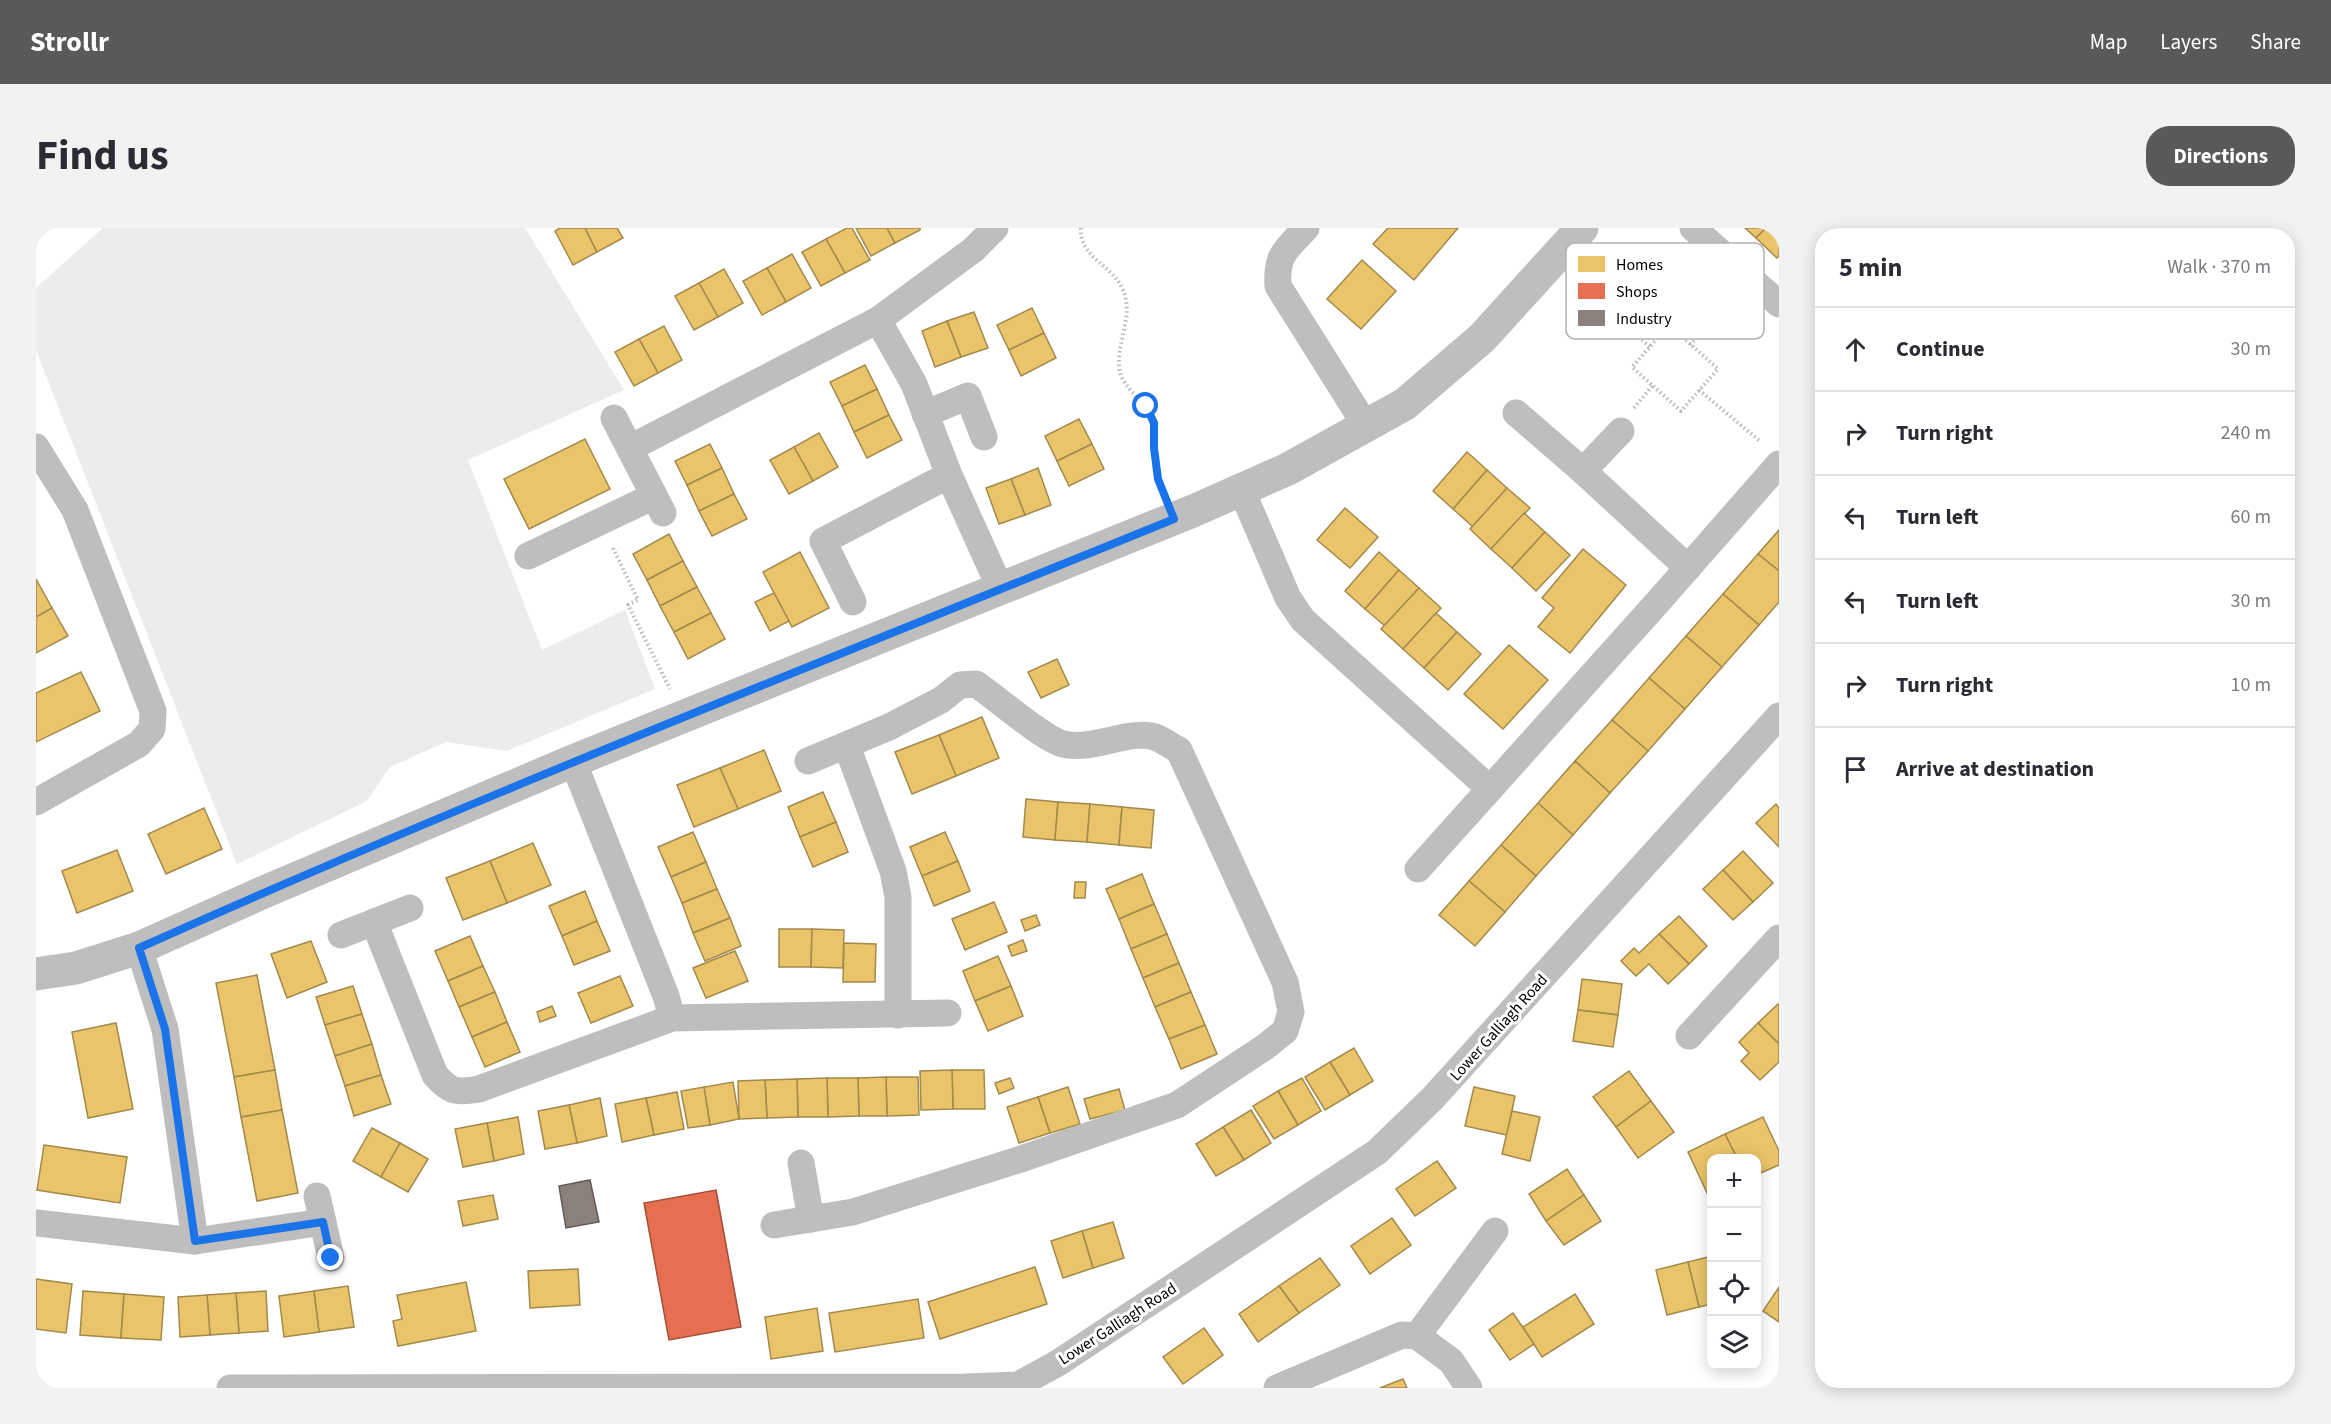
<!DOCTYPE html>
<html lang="en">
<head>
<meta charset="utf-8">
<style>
	body { margin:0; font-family:"Source Sans 3",sans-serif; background:#f2f2f3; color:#2b2b33 }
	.controls { position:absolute; right:18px; bottom:18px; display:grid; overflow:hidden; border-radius:12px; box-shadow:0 3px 15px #0003 }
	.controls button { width:54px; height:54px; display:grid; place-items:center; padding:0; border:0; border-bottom:2px solid #e1e1e2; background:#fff; color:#2b2b33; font:30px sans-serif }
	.stop { position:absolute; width:18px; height:18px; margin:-14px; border:4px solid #1a73e8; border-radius:50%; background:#fff }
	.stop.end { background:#1a73e8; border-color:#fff; box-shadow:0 2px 6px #0008 }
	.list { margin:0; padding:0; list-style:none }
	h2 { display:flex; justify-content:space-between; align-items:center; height:78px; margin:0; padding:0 24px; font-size:26px }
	h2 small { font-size:20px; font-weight:400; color:#7c7c81 }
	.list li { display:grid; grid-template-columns:39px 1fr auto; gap:18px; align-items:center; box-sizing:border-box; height:84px; padding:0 24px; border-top:2px solid #e1e1e2 }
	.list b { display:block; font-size:22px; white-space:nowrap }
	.list em { font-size:20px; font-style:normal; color:#7c7c81 }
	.icon { flex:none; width:33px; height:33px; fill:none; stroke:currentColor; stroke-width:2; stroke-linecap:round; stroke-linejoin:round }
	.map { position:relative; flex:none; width:1743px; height:1160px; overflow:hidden; border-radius:24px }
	header { display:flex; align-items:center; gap:36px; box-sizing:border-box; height:84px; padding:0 30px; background:#595959; color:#fff }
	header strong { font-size:28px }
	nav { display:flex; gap:33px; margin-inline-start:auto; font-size:21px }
	.intro { display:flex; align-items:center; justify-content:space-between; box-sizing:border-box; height:144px; padding:0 36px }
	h1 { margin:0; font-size:42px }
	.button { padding:15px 27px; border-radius:24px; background:#595959; color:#fff; font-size:21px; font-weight:700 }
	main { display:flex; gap:36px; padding:0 36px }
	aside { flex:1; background:#fff; border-radius:24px; box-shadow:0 3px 15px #0003 }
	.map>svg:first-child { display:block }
</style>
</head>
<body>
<header>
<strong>Strollr</strong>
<nav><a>Map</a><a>Layers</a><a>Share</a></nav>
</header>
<div class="intro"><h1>Find us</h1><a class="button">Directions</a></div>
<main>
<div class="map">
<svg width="1743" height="1160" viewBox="0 0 1743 1160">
	<rect width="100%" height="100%" fill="#fff"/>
	<polygon fill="#ececec" points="67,0 489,0 588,162 432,232 506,422 589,382 619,461 471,523 410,514 354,539 331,573 201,636 0,122 0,60"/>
	<g fill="#e9c46a" stroke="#a3894a" stroke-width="1.5">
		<polygon points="524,0 549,0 561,24 537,37 519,3"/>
		<polygon points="549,0 581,0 587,10 561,24"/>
		<polygon points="811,0 816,0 834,32 809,45 790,11"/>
		<polygon points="820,0 851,0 859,15 835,28"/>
		<polygon points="851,0 884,0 884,2 859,15"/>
		<polygon points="1352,0 1422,0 1378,52 1337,16"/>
		<polygon points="1709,0 1730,0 1720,10"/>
		<polygon points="1730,0 1743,0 1743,28 1741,30 1720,10"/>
		<polygon points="790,11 809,45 785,58 766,24"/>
		<polygon points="756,26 775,60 750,74 731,40"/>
		<polygon points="1326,32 1360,63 1325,101 1291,71"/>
		<polygon points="731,40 750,74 726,87 707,53"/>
		<polygon points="688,41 707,75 682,89 663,55"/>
		<polygon points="663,55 682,89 658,102 639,68"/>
		<polygon points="996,80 1008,105 973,122 961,97"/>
		<polygon points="938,84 952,120 925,129 911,93"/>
		<polygon points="911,93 925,129 899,139 886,103"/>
		<polygon points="628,98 646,132 622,145 603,111"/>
		<polygon points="1008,105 1020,130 985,148 973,122"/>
		<polygon points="603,111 622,145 598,158 579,124"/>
		<polygon points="829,137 841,161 806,178 794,154"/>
		<polygon points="841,161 853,187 818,204 806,178"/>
		<polygon points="853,187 866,212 831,230 818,204"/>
		<polygon points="1043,191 1056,216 1021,233 1009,208"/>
		<polygon points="783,205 802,239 777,253 758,219"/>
		<polygon points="549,211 574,261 493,301 468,251"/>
		<polygon points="674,216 686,240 651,257 639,233"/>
		<polygon points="1056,216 1068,241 1033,258 1021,233"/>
		<polygon points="758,219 777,253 753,266 734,232"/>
		<polygon points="1431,224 1451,242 1417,281 1397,263"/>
		<polygon points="686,240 698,266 663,283 651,257"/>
		<polygon points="1002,240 1015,277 989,287 975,251"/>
		<polygon points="1451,242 1471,260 1437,299 1417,281"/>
		<polygon points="975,251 989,287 963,296 950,260"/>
		<polygon points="1471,260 1494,280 1455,321 1434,301"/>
		<polygon points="698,266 711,291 676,308 663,283"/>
		<polygon points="1309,280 1342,309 1314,340 1281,312"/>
		<polygon points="1488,285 1509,304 1476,340 1455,321"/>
		<polygon points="1743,302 1743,343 1722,326"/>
		<polygon points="1509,304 1534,327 1500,363 1476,340"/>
		<polygon points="633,306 647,333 611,352 597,326"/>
		<polygon points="1547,321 1590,357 1534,425 1502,399 1518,380 1506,370"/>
		<polygon points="764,324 793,380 756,399 727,344"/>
		<polygon points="1343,324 1363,342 1329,381 1309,363"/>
		<polygon points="1722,326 1743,343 1743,374 1723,397 1687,366"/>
		<polygon points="647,333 661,359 624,378 611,352"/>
		<polygon points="1363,342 1383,360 1349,398 1329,381"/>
		<polygon points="0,351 16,380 0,389"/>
		<polygon points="661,359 675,385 638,404 624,378"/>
		<polygon points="1383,360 1405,380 1367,421 1345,401"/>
		<polygon points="738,365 753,393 734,403 719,374"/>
		<polygon points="1687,366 1723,397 1686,439 1650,408"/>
		<polygon points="16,380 32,408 0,425 0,389"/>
		<polygon points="675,385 689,411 652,431 638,404"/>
		<polygon points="1400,385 1421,404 1388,440 1367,421"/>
		<polygon points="1421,404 1445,426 1412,462 1388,440"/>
		<polygon points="1650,408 1686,439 1649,481 1613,450"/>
		<polygon points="1473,417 1512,452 1467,501 1428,466"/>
		<polygon points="1021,431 1033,457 1005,470 992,444"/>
		<polygon points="45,444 64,483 0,514 0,465"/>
		<polygon points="1613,450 1649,481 1612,523 1576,492"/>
		<polygon points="946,489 963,530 920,548 903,507"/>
		<polygon points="1576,492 1612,523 1574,565 1539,533"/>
		<polygon points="903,507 920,548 876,566 859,524"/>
		<polygon points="728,522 745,563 702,581 684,540"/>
		<polygon points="1539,533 1574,565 1537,607 1502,575"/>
		<polygon points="684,540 702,581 658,599 641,557"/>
		<polygon points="787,564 800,594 764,609 752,579"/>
		<polygon points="990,571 1022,574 1019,612 987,609"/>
		<polygon points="1022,574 1054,576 1051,614 1019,612"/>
		<polygon points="1502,575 1537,607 1500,648 1465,617"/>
		<polygon points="1054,576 1086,579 1083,617 1051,614"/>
		<polygon points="1740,576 1743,580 1743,619 1720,595"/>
		<polygon points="1086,579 1118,582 1115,620 1083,617"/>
		<polygon points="168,580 186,621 130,646 112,606"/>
		<polygon points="800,594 812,624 777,639 764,609"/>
		<polygon points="657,604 670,634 635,649 622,619"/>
		<polygon points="909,604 922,633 886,648 874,619"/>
		<polygon points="497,615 515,657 471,675 454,633"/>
		<polygon points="1465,617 1500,648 1469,684 1433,653"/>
		<polygon points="81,622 97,663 41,685 26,643"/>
		<polygon points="1707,623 1737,655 1717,674 1687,642"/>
		<polygon points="454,633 471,675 427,692 410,650"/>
		<polygon points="922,633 934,663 898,678 886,648"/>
		<polygon points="670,634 681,661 646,675 635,649"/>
		<polygon points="1687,642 1717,674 1697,692 1667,661"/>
		<polygon points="1106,646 1118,676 1083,691 1070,661"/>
		<polygon points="1433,653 1469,684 1439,718 1403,687"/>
		<polygon points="1039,654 1050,654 1049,670 1038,670"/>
		<polygon points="681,661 694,690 657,705 646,675"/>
		<polygon points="549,663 561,693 526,708 513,678"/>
		<polygon points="958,674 971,704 929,722 916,691"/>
		<polygon points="1118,676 1131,706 1095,721 1083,691"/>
		<polygon points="1000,687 1004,697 989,703 985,692"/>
		<polygon points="1643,688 1671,718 1653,736 1623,706"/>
		<polygon points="694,690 705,718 669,733 657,705"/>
		<polygon points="561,693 574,723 538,737 526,708"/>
		<polygon points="743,701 776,701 775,739 743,739"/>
		<polygon points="776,701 808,702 807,740 775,739"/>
		<polygon points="1131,706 1143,735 1107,750 1095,721"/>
		<polygon points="1623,706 1653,736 1632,756 1613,736 1600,748 1585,733 1598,720 1603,725"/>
		<polygon points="434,708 447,738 412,753 399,723"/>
		<polygon points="987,712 991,723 976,728 972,718"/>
		<polygon points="275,713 291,754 251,770 235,726"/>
		<polygon points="808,715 840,716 839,754 807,754"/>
		<polygon points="699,723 712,753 670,770 657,740"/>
		<polygon points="962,728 975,758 939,773 927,743"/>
		<polygon points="1143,735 1155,764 1119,779 1107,750"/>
		<polygon points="447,738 459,764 423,779 412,753"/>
		<polygon points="221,747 239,842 198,849 180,755"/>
		<polygon points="584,748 597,778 555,795 542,765"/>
		<polygon points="1546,751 1586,756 1582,787 1542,782"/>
		<polygon points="317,758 326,786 289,797 280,769"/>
		<polygon points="975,758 987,788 952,803 939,773"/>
		<polygon points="459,764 471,794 436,809 423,779"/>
		<polygon points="1155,764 1169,797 1133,811 1119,779"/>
		<polygon points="1742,776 1743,777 1743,816 1722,795"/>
		<polygon points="516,778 520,788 504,794 501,784"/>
		<polygon points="1542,782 1582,787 1577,819 1537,813"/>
		<polygon points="326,786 336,816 299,828 289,797"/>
		<polygon points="471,794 484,824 449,839 436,809"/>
		<polygon points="80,795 97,881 52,890 36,804"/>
		<polygon points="1722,795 1743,816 1743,834 1724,852 1705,833 1713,825 1703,814"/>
		<polygon points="1169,797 1181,826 1145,841 1133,811"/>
		<polygon points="336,816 345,847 309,858 299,828"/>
		<polygon points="1318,820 1337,853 1314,867 1294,834"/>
		<polygon points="1294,834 1314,867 1289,882 1269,849"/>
		<polygon points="239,842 246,882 205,889 198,849"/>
		<polygon points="916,842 948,842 949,881 917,881"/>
		<polygon points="916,842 917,881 885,882 884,843"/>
		<polygon points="1593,843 1615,873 1580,899 1557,869"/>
		<polygon points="345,847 355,876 318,888 309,858"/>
		<polygon points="850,849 882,849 883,887 851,888"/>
		<polygon points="850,849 851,888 823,888 822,850"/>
		<polygon points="791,850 822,850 823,888 792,889"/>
		<polygon points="791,850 792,889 762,889 761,851"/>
		<polygon points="974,850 978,860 963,866 959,855"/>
		<polygon points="1266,850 1285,883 1262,897 1242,863"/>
		<polygon points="761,851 762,889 731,890 729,852"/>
		<polygon points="729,852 731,890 703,891 702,853"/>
		<polygon points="697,854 703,891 674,897 668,859"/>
		<polygon points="668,859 674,897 652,900 645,863"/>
		<polygon points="1032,859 1044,896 1014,905 1002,869"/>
		<polygon points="1438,859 1479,868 1471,907 1429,898"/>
		<polygon points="1083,861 1089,882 1054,891 1048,871"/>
		<polygon points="1242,863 1262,897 1238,911 1217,878"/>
		<polygon points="641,864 648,901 618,907 610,870"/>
		<polygon points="1002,869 1014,905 983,915 971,879"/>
		<polygon points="564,870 571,908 541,915 533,877"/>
		<polygon points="610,870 618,907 586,914 579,876"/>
		<polygon points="1615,873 1638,904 1602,930 1580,899"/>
		<polygon points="533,877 541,915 509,921 502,883"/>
		<polygon points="246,882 262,965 221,973 205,889"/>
		<polygon points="1215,882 1235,915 1208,932 1187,899"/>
		<polygon points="1476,883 1504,889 1494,933 1466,926"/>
		<polygon points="482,889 488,926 458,933 451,895"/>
		<polygon points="1727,889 1743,923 1743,937 1720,947 1720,930 1701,930 1689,906"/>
		<polygon points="451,895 458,933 427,939 419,901"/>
		<polygon points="1187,899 1208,932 1180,948 1160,916"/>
		<polygon points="336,900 364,915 345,949 317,933"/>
		<polygon points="1689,906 1701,930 1676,930 1676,968 1673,969 1652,924"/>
		<polygon points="364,915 392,931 372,964 345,949"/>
		<polygon points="8,917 91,929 84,975 1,962"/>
		<polygon points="1401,933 1420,960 1379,988 1360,961"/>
		<polygon points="1531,941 1548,967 1510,993 1493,966"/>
		<polygon points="457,967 462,991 427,998 422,973"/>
		<polygon points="1548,967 1565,993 1528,1017 1510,993"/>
		<polygon points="1356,990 1375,1017 1334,1046 1315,1018"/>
		<polygon points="1077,994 1088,1030 1057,1040 1046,1003"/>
		<polygon points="1046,1003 1057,1040 1027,1050 1015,1013"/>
		<polygon points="1676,1028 1676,1076 1663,1079 1652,1034"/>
		<polygon points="1284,1030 1304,1057 1263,1085 1243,1058"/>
		<polygon points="1652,1034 1663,1079 1631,1087 1620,1042"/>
		<polygon points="999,1039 1011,1076 904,1111 892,1074"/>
		<polygon points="542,1041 544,1077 494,1080 492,1043"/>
		<polygon points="0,1051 36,1056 30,1105 0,1101"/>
		<polygon points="430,1054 440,1103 362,1118 357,1093 366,1091 361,1067"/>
		<polygon points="312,1058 318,1099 283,1104 278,1063"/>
		<polygon points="1243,1058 1263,1085 1222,1114 1203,1086"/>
		<polygon points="1743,1059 1743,1094 1727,1083"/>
		<polygon points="47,1063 88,1066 85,1110 44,1107"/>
		<polygon points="230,1063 232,1103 203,1105 200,1065"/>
		<polygon points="278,1063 283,1104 248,1109 243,1068"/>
		<polygon points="200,1065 203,1105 174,1107 171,1067"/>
		<polygon points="88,1066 128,1069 125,1112 85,1110"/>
		<polygon points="1539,1066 1558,1096 1506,1129 1487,1099"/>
		<polygon points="171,1067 174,1107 144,1109 142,1069"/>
		<polygon points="882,1071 888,1110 799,1124 793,1085"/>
		<polygon points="781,1080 787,1123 735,1131 729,1089"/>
		<polygon points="1477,1085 1498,1116 1474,1132 1453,1102"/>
		<polygon points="1168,1100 1187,1127 1147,1156 1127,1129"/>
		<polygon points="1367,1151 1371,1160 1344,1160"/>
	</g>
	<polygon fill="#e76f51" stroke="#a24e39" stroke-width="1.5" points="680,962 705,1099 633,1112 608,975"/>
	<polygon fill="#8a817c" stroke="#615a57" stroke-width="1.5" points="554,952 563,994 530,1000 523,958"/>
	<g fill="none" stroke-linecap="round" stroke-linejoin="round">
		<g stroke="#b9b9b9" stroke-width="4" stroke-dasharray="1.5 3" stroke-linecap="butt">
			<path d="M1045,0C1043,30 1077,37 1087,62C1099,89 1078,117 1084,144C1088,161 1111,175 1117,194C1120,202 1117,212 1118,221C1119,235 1121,249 1126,262"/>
			<polyline points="1552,64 1614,119"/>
			<polygon points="1633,97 1682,141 1645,183 1596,139"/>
			<polyline points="1654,117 1697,71"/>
			<polyline points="1663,162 1725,214"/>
			<polyline points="1598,180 1617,157"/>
			<polyline points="577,320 602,372 592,377 634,461"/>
		</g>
		<g stroke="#bebebe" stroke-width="27">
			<path d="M1270,0C1250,22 1240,26 1242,58L1330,198"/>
			<polyline points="1657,0 1743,76"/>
			<polyline points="842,92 878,156 913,247 965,362"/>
			<polyline points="1480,185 1547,243 1652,340"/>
			<polyline points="889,186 932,168 948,209"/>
			<polyline points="578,190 627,285"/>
			<polyline points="0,219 39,282 117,483 116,501 103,516 0,574"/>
			<polyline points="594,220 842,92 937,22 959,0"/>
			<polyline points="1547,243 1585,203"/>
			<polyline points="1206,263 1252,370 1267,392 1454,561"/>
			<polyline points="492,328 618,268"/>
			<polyline points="817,374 787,313 913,247"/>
			<polyline points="811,518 857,643 862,669 862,787"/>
			<polyline points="537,533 630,768 636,790"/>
			<polyline points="1382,641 1620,376 1743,236"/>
			<path d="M338,694L399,847C414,864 420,865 443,861L636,790L912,785"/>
			<polyline points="305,707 374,680"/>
			<polyline points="103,720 129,801 159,1013"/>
			<polyline points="1653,808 1743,710"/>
			<polyline points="765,935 775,991"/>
			<polyline points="281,968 295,1030"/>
			<polyline points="0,995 159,1013 287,994"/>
			<path d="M738,997L817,984L985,931L1141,877L1229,819L1249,803L1255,784L1249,754L1143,522C1135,518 1127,512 1119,509C1093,501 1058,523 1027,516C1007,511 961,470 940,456L924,457L905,472L853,499L772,533"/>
			<polyline points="1381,1108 1459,1003"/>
			<polyline points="194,1160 929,1159 982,1157 1022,1135 1341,924 1396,871 1743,488"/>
			<polyline points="1241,1160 1366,1107 1381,1108 1415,1133 1433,1160"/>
		</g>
		<polyline stroke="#bebebe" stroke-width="33" points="0,746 40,740 103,720 228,664 537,533 1157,283 1252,241 1369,176 1446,110 1546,0"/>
	</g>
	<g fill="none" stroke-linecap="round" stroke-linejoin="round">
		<path stroke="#1a73e8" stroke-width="8" d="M295,1030L287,994L159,1013L129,801L103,720C444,567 792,432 1138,291L1122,251L1118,220V195L1110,178"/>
	</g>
	<g text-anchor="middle" stroke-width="6" stroke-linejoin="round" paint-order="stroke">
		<g font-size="16" fill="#000" stroke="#fff">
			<text transform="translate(1462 799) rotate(-48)" y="6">Lower Galliagh Road</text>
			<text transform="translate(1081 1095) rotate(-33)" y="6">Lower Galliagh Road</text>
		</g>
	</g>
	<rect x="1530" y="15" width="198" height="96" rx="9" fill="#fff" stroke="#b2b2b2" stroke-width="1.5"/>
	<rect x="1542" y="28" width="27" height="16" fill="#e9c46a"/>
	<rect x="1542" y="55" width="27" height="16" fill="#e76f51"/>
	<rect x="1542" y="82" width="27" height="16" fill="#8a817c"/>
	<g font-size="16" fill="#000">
		<text x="1580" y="42">Homes</text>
		<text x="1580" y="69">Shops</text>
		<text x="1580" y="96">Industry</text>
	</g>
</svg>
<div class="controls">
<button>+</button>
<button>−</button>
<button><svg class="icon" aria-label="locate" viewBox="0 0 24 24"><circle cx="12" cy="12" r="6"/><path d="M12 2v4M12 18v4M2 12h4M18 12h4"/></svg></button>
<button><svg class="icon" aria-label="layers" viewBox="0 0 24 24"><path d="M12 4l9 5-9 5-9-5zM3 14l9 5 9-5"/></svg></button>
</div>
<div class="stop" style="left:1110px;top:178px"></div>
<div class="stop end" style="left:295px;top:1030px"></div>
</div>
<aside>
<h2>5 min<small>Walk · 370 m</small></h2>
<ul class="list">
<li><svg class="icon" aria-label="ahead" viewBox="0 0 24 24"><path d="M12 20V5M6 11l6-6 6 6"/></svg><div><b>Continue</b></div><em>30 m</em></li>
<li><svg class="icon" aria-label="right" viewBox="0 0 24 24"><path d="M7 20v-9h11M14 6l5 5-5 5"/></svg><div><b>Turn right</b></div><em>240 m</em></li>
<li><svg class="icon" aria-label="left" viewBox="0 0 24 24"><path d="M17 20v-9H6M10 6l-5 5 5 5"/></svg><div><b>Turn left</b></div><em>60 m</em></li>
<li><svg class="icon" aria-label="left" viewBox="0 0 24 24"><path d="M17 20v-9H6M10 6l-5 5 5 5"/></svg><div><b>Turn left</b></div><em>30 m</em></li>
<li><svg class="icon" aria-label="right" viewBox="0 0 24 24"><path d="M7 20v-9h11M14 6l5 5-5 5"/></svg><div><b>Turn right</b></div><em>10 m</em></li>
<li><svg class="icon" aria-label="arrive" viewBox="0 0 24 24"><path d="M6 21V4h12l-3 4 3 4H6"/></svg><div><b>Arrive at destination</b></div></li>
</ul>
</aside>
</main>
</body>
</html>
